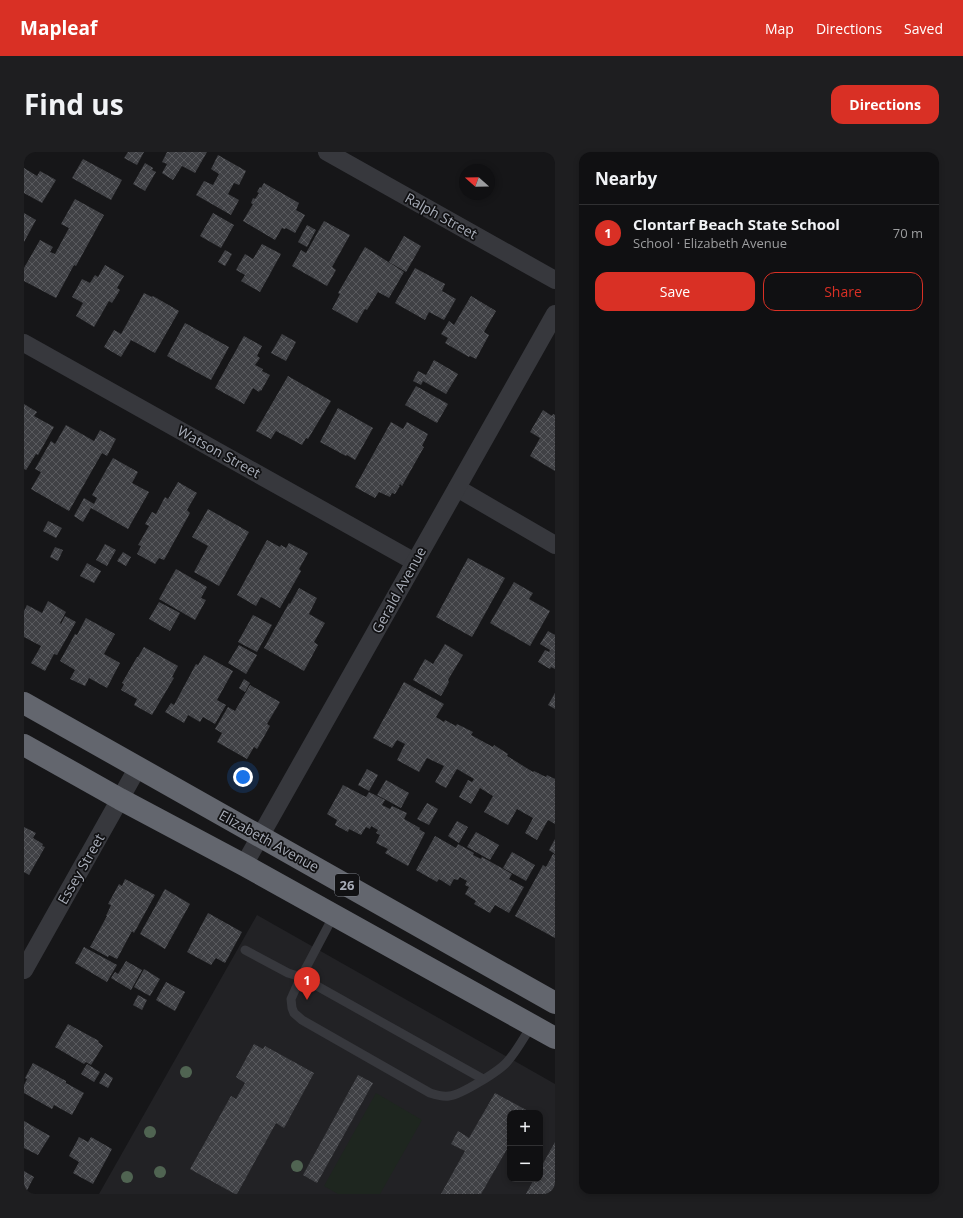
<!DOCTYPE html>
<html lang="en">
<head>
<meta charset="utf-8">
<style>
	body { margin:0; font-family:"Open Sans",sans-serif; background:#1e1e20; color:#f1f3f6 }
	.controls { position:absolute; right:12px; bottom:12px; display:grid; overflow:hidden; border-radius:8px; box-shadow:0 2px 6px #0003 }
	.controls button { width:36px; height:36px; display:grid; place-items:center; padding:0; border:0; border-bottom:1px solid #303032; background:#101012; color:#f1f3f6; font:20px sans-serif }
	.compass { position:absolute; left:435px; top:12px; width:36px; height:36px; border-radius:50%; background:#101012; box-shadow:0 2px 6px #0003; rotate:290deg }
	.you { position:absolute; left:219px; top:625px; width:14px; height:14px; margin:-10px; border:3px solid #fff; border-radius:50%; background:#1a73e8; box-shadow:0 0 0 6px #1a73e833 }
	.badge { display:grid; place-items:center; width:26px; height:26px; border-radius:50%; background:#d93025; color:#fff; font-size:13px; font-weight:700 }
	.pin { position:absolute; translate:-50% -33px; filter:drop-shadow(0 1px 2px #0008) }
	.pin::after { content:''; position:absolute; top:21px; width:14px; height:12px; background:inherit; clip-path:polygon(0 0,100% 0,50% 100%) }
	.list { margin:0; padding:0; list-style:none }
	h2 { display:flex; justify-content:space-between; align-items:center; height:52px; margin:0; padding:0 16px; font-size:17px }
	h2 small { font-size:13px; font-weight:400; color:#9c9d9f }
	.list li { display:grid; grid-template-columns:26px 1fr auto; gap:12px; align-items:center; box-sizing:border-box; height:56px; padding:0 16px; border-top:1px solid #303032 }
	.list b { display:block; font-size:15px; white-space:nowrap }
	.list p { margin:0; font-size:13px; white-space:nowrap; color:#9c9d9f }
	.list em { font-size:13px; font-style:normal; color:#9c9d9f }
	.actions { display:flex; gap:8px; padding:12px 16px }
	.actions a { flex:1; padding:9px 0; border:1px solid #d93025; border-radius:12px; text-align:center; font-size:14px; color:#d93025 }
	.actions .main { background:#d93025; color:#fff }
	.map { position:relative; flex:none; width:531px; height:1042px; overflow:hidden; border-radius:12px }
	header { display:flex; align-items:center; gap:24px; box-sizing:border-box; height:56px; padding:0 20px; background:#d93025; color:#fff }
	header strong { font-size:19px }
	nav { display:flex; gap:22px; margin-inline-start:auto; font-size:14px }
	.intro { display:flex; align-items:center; justify-content:space-between; box-sizing:border-box; height:96px; padding:0 24px }
	h1 { margin:0; font-size:28px }
	.button { padding:10px 18px; border-radius:12px; background:#d93025; color:#fff; font-size:14px; font-weight:700 }
	main { display:flex; gap:24px; padding:0 24px }
	aside { flex:1; background:#101012; border-radius:12px; box-shadow:0 2px 6px #0003 }
	.map>svg:first-child { display:block }
</style>
</head>
<body>
<header>
<strong>Mapleaf</strong>
<nav><a>Map</a><a>Directions</a><a>Saved</a></nav>
</header>
<div class="intro"><h1>Find us</h1><a class="button">Directions</a></div>
<main>
<div class="map">
<svg width="531" height="1042" viewBox="0 0 531 1042">
	<defs>
		<pattern id="building-cross-hatch" width="8" height="8" patternUnits="userSpaceOnUse"><rect width="8" height="8" fill="#404145"/><path d="M0 0l8 8M0 8l8-8" fill="none" stroke="#595a5e"/></pattern>
	</defs>
	<rect width="100%" height="100%" fill="#161618"/>
	<path fill="#222225" fill-rule="evenodd" d="M233,763L531,932V1042H75ZM486,961H516V1027H486Z"/>
	<polygon fill="#1e261f" points="352,941 398,968 356,1042 314,1042 300,1034"/>
	<g fill="url(#building-cross-hatch)">
		<polygon points="104,0 120,0 113,13 100,6"/>
		<polygon points="143,0 183,0 171,21 158,14 149,28 138,21 143,12 138,10"/>
		<polygon points="194,3 222,19 215,33 210,31 204,42 215,48 207,63 172,43 180,29 189,33 195,22 187,17"/>
		<polygon points="59,7 98,28 87,48 48,26"/>
		<polygon points="121,11 129,16 128,18 132,20 121,39 109,32"/>
		<polygon points="0,16 13,24 16,19 32,28 18,51 0,41"/>
		<polygon points="240,31 275,51 272,58 281,63 271,81 262,76 261,77 258,76 251,88 219,69 229,52 227,51 229,46 231,47 235,41 233,40 236,35 237,36"/>
		<polygon points="51,47 80,63 52,114 50,113 32,146 0,129 0,116 16,88 29,95 26,100 31,102 45,76 37,72"/>
		<polygon points="0,61 12,68 0,90"/>
		<polygon points="189,61 210,73 197,96 176,84"/>
		<polygon points="300,69 326,83 308,115 312,118 303,134 268,114 277,98 282,101"/>
		<polygon points="283,73 292,78 283,95 274,90"/>
		<polygon points="380,84 397,94 382,120 365,110"/>
		<polygon points="238,92 257,102 236,140 217,129 221,123 212,118 221,102 229,107"/>
		<polygon points="341,95 380,120 365,146 354,140 343,158 341,157 333,171 308,157 316,142 314,141"/>
		<polygon points="201,98 208,102 201,114 194,110"/>
		<polygon points="81,113 100,124 93,136 96,138 88,151 85,149 70,175 52,164 59,151 48,145 58,127 66,131 71,123 74,125"/>
		<polygon points="391,116 421,132 418,139 432,147 420,168 405,160 401,168 371,151"/>
		<polygon points="120,141 128,145 129,144 155,159 131,201 107,188 97,205 80,195 90,178 97,182"/>
		<polygon points="447,144 472,159 460,180 465,183 452,207 446,204 445,205 421,191 424,186 417,182 425,169 430,173"/>
		<polygon points="161,171 205,195 187,228 143,204"/>
		<polygon points="258,182 272,190 262,209 247,201"/>
		<polygon points="220,184 238,194 233,204 236,206 231,213 239,217 238,219 246,223 237,239 236,238 235,240 229,236 220,252 191,236"/>
		<polygon points="410,208 434,222 422,242 399,229 397,233 389,229 394,219 402,223"/>
		<polygon points="264,224 307,249 284,287 282,286 278,293 252,279 247,287 232,279"/>
		<polygon points="392,234 424,252 413,271 381,253"/>
		<polygon points="0,252 13,260 10,264 30,275 14,303 12,302 2,318 0,317"/>
		<polygon points="314,256 349,276 331,308 323,303 322,304 296,290"/>
		<polygon points="519,258 528,264 529,262 531,263 531,319 506,304 516,286 506,280"/>
		<polygon points="367,270 379,277 383,270 404,282 398,294 400,295 378,334 376,332 375,334 376,334 371,342 368,341 366,345 355,340 351,346 331,335"/>
		<polygon points="42,273 70,289 76,278 92,287 83,304 78,301 45,359 7,337 17,320 11,317 27,289 31,292"/>
		<polygon points="89,306 114,320 108,331 125,340 104,377 67,356 59,370 50,364 60,346 70,352 73,346 68,343"/>
		<polygon points="154,330 173,341 163,358 166,361 140,408 135,406 131,412 113,402 117,394 114,393 125,374 121,372 128,360 132,362 141,345 144,347"/>
		<polygon points="184,357 225,380 195,434 170,420 184,394 168,385"/>
		<polygon points="24,369 38,376 32,386 19,379"/>
		<polygon points="243,388 256,395 257,393 262,396 265,391 284,401 275,417 277,419 256,456 237,445 232,454 213,443"/>
		<polygon points="81,392 92,398 83,414 72,408"/>
		<polygon points="31,395 39,398 34,409 26,405"/>
		<polygon points="99,400 107,405 102,414 93,409"/>
		<polygon points="444,406 481,426 448,485 412,465"/>
		<polygon points="63,411 77,419 70,431 56,424"/>
		<polygon points="152,417 183,435 177,446 182,448 171,468 135,447"/>
		<polygon points="490,430 509,441 505,447 526,459 506,494 466,471"/>
		<polygon points="275,436 293,446 285,462 301,471 290,490 294,493 280,519 240,496 265,451 266,452"/>
		<polygon points="24,449 42,460 36,471 37,472 41,464 52,470 33,503 30,502 21,519 7,511 17,494 0,485 0,459 3,453 18,461"/>
		<polygon points="135,450 156,461 146,479 125,467"/>
		<polygon points="229,463 248,473 233,500 214,490"/>
		<polygon points="62,466 91,482 80,502 96,511 83,536 65,526 61,534 46,527 51,518 36,509 51,482 53,483"/>
		<polygon points="524,479 531,483 531,517 527,515 526,517 514,510 521,498 525,500 526,498 516,492"/>
		<polygon points="421,492 439,503 424,528 425,530 417,544 389,528 401,507 409,512"/>
		<polygon points="215,493 233,503 222,522 204,511"/>
		<polygon points="120,495 154,514 148,525 150,526 128,563 110,553 113,547 97,538 100,532 98,531 113,505 114,505"/>
		<polygon points="180,503 209,519 193,548 202,553 191,572 179,565 176,570 164,563 160,571 141,560 147,551 150,553 172,512 174,513"/>
		<polygon points="220,527 226,531 221,540 215,536"/>
		<polygon points="380,530 420,552 412,565 420,570 421,568 432,574 433,572 449,580 447,583 469,595 470,593 484,602 483,604 509,620 510,619 522,625 523,623 531,627 531,672 524,668 513,688 501,681 509,666 493,657 484,673 460,660 469,644 456,636 447,652 435,645 444,628 448,630 450,627 433,617 422,636 411,630 420,614 403,606 395,620 373,608 381,592 373,588 368,596 349,586"/>
		<polygon points="226,533 256,550 243,572 246,574 233,597 230,595 223,607 193,590 198,581 191,577 204,555 211,559"/>
		<polygon points="531,541 531,557 524,553"/>
		<polygon points="343,617 354,623 345,639 334,633"/>
		<polygon points="362,628 385,641 377,656 353,643"/>
		<polygon points="319,633 342,645 345,640 361,648 358,653 366,657 368,654 383,661 380,667 396,676 395,677 401,681 384,714 361,701 364,697 352,691 356,683 352,681 354,678 347,674 346,677 342,675 337,683 325,677 324,680 311,673 313,668 303,662"/>
		<polygon points="403,651 414,657 405,673 393,667"/>
		<polygon points="433,669 444,675 435,691 424,684"/>
		<polygon points="0,675 12,681 9,686 19,692 18,694 21,695 5,723 0,720"/>
		<polygon points="452,680 475,693 466,708 443,695"/>
		<polygon points="411,684 432,696 434,692 450,701 449,703 457,707 458,705 488,722 485,727 500,735 485,761 471,753 466,761 450,752 452,749 441,742 445,735 441,733 443,729 436,725 434,728 430,727 426,734 415,727 413,730 392,718"/>
		<polygon points="531,687 531,702 525,698"/>
		<polygon points="488,700 511,713 502,729 479,716"/>
		<polygon points="529,702 531,703 531,786 491,764 519,713 522,715"/>
		<polygon points="101,727 131,743 110,781 108,779 93,807 85,803 84,805 66,795 83,764 82,764 87,753 84,752 95,732 98,734"/>
		<polygon points="141,737 166,752 141,797 116,782"/>
		<polygon points="184,761 218,780 201,811 192,806 187,813 163,800"/>
		<polygon points="60,795 93,813 83,830 51,811"/>
		<polygon points="102,809 118,818 107,838 87,826 91,820 94,822"/>
		<polygon points="120,817 136,827 126,844 110,835"/>
		<polygon points="142,830 161,840 151,859 132,848"/>
		<polygon points="114,843 123,848 118,858 109,853"/>
		<polygon points="44,872 75,889 74,890 79,894 67,913 62,910 60,912 31,895"/>
		<polygon points="230,892 239,897 241,894 290,921 260,976 252,971 213,1042 211,1042 166,1017 207,944 212,947 221,931 212,925"/>
		<polygon points="9,911 42,929 42,931 60,941 48,963 30,953 28,957 0,941 0,933 3,927 1,926"/>
		<polygon points="63,912 76,920 70,930 57,922"/>
		<polygon points="81,921 89,926 84,936 75,931"/>
		<polygon points="334,923 349,931 293,1031 279,1023"/>
		<polygon points="471,941 504,959 503,961 486,961 486,992 457,1042 417,1042 441,999 427,992 434,979 445,986"/>
		<polygon points="0,969 26,984 14,1003 0,996"/>
		<polygon points="55,985 64,990 67,985 88,997 69,1032 49,1021 55,1010 45,1004"/>
		<polygon points="531,990 531,1042 502,1042 510,1027 516,1027 516,1017"/>
		<polygon points="0,1019 10,1025 1,1042 0,1042"/>
	</g>
	<g fill="none" stroke-linecap="round" stroke-linejoin="round">
		<g stroke="#37383d" stroke-width="9">
			<path d="M310,763L275,829L267,847L268,856L270,861L278,868L406,941C412,943 418,945 425,944C437,943 475,919 483,910C493,899 500,885 508,873"/>
			<polyline points="221,798 264,821 277,825 459,927"/>
		</g>
		<g stroke="#37383d" stroke-width="18">
			<polyline points="303,0 531,128"/>
			<polyline points="0,191 391,410"/>
			<polyline points="433,336 531,393"/>
			<polyline points="220,713 531,162"/>
			<polyline points="0,818 114,615"/>
		</g>
		<g stroke="#63666e" stroke-width="22">
			<polyline points="0,551 531,851"/>
			<polyline points="0,593 96,647 220,713 531,886"/>
		</g>
	</g>
	<g fill="#506452">
		<circle cx="162" cy="920" r="6"/>
		<circle cx="126" cy="980" r="6"/>
		<circle cx="273" cy="1014" r="6"/>
		<circle cx="136" cy="1020" r="6"/>
		<circle cx="103" cy="1025" r="6"/>
	</g>
	<g text-anchor="middle" stroke-width="3.5" stroke-linejoin="round" paint-order="stroke">
		<rect fill="#111113" stroke="#7b7e86" stroke-width="1" x="311" y="722" width="24" height="22" rx="3"/>
		<g font-size="13" font-weight="bold" fill="#a8adb8">
			<text x="323" y="738">26</text>
		</g>
		<g font-size="14" fill="#a8adb8" stroke="#111113">
			<text transform="translate(417 64) rotate(29)" y="5">Ralph Street</text>
			<text transform="translate(195 300) rotate(29)" y="5">Watson Street</text>
			<text transform="translate(375 438) rotate(-61)" y="5">Gerald Avenue</text>
			<text transform="translate(245 689) rotate(29)" y="5">Elizabeth Avenue</text>
			<text transform="translate(57 717) rotate(-60)" y="5">Essey Street</text>
		</g>
	</g>
</svg>
<div class="controls">
<button>+</button>
<button>−</button>
</div>
<svg class="compass" viewBox="-18 -18 36 36"><path d="M0-13l5 13h-10z" fill="#e53935"/><path d="M0 13l5-13h-10z" fill="#9c9d9f"/></svg>
<div class="you"></div>
<div class="pin badge" style="left:283px;top:848px">1</div>
</div>
<aside>
<h2>Nearby<small></small></h2>
<ul class="list">
<li><span class="badge">1</span><div><b>Clontarf Beach State School</b><p>School · Elizabeth Avenue</p></div><em>70 m</em></li>
</ul>
<div class="actions"><a class="main">Save</a><a>Share</a></div>
</aside>
</main>
</body>
</html>
